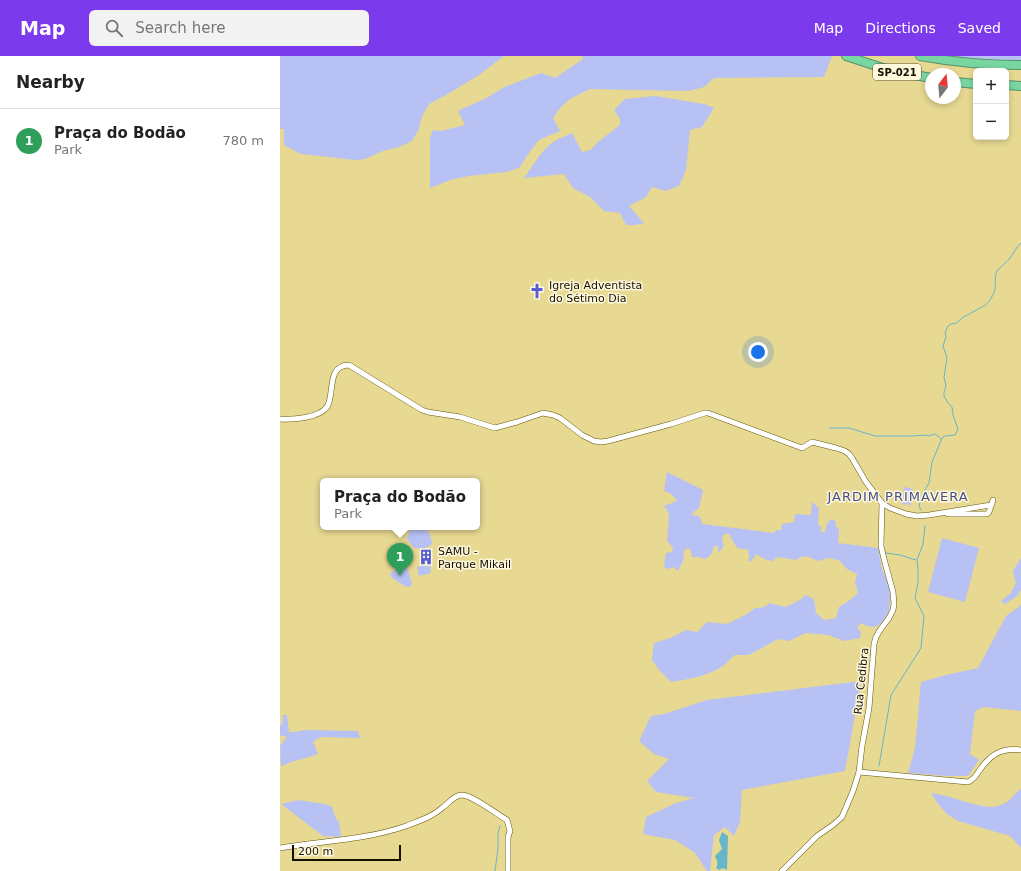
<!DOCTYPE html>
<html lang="en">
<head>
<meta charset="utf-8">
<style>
	body { margin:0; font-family:"DejaVu Sans",sans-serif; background:#f2f2f2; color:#222 }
	.controls { position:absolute; right:12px; top:12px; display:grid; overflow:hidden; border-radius:6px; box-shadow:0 2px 6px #0003 }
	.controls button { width:36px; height:36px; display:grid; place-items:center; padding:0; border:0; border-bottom:1px solid #e0e0e0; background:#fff; color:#222; font:20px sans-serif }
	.compass { position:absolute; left:645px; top:12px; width:36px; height:36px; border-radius:50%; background:#fff; box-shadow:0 2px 6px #0003; rotate:16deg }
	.scale { position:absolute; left:12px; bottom:10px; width:109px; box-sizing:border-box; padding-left:4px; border:2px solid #161000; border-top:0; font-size:11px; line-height:14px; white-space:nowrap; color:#161000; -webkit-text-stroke:3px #fef8dd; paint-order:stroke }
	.you { position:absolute; left:478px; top:296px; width:14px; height:14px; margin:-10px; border:3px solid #fff; border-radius:50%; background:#1a73e8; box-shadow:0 0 0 6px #1a73e833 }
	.badge { display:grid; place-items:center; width:26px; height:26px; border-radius:50%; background:#7c3aed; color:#fff; font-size:13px; font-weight:700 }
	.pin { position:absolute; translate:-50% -33px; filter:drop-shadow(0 1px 2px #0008) }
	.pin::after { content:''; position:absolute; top:21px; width:14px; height:12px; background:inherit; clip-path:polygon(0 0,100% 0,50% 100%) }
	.popup { position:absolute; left:40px; top:422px; width:160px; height:52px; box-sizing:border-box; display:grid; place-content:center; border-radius:6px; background:#fff; filter:drop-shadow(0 1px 3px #0005); font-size:13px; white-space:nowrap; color:#767676 }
	.popup b { font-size:15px; color:#222 }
	.popup::after { content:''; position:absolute; left:50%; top:100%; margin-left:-8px; border:8px solid transparent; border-top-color:#fff }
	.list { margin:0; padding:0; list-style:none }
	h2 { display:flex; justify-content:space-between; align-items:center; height:52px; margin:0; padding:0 16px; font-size:17px }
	h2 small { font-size:13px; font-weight:400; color:#767676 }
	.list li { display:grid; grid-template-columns:26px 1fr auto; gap:12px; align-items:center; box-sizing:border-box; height:64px; padding:0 16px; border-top:1px solid #e0e0e0 }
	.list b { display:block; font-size:15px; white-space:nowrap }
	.list p { margin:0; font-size:13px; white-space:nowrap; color:#767676 }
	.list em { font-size:13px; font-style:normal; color:#767676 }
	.icon { flex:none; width:22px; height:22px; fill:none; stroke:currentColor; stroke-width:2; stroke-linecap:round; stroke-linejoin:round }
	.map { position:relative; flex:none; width:741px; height:815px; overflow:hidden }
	header { display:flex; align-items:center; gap:24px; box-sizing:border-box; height:56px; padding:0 20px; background:#7c3aed; color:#fff }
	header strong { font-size:19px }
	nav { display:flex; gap:22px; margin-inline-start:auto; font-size:14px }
	.search { width:280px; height:36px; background:#f2f2f2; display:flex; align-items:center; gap:10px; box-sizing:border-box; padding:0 14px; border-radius:6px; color:#767676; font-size:15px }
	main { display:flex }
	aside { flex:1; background:#fff }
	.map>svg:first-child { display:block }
</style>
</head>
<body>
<header>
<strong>Map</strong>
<div class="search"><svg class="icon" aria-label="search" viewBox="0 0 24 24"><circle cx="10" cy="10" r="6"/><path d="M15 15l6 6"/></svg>Search here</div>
<nav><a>Map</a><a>Directions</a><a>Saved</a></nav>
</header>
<main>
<aside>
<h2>Nearby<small></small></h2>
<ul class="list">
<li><span class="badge" style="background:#2e9e5b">1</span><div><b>Praça do Bodão</b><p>Park</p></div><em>780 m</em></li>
</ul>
</aside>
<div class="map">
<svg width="741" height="815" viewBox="0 0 741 815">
	<rect width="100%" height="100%" fill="#e7d892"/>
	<g fill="#b8c1f4">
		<polygon points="0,0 224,0 199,19 166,39 149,48 142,60 139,73 132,85 119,91 103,95 85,103 75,104 21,98 4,89 4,73 0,73"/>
		<polygon points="302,0 552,0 544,21 434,22 424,31 409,35 310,33 290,43 280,52 273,62 280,75 259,84 251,94 239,112 226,116 189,120 173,123 150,132 150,82 153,74 161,75 185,69 178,55 206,42 225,31 261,17 275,22 303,3"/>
		<polygon points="660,0 741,0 741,6 710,5"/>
		<path d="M375,40L424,48L434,52L422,71L410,74L406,114L399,130L386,135L372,131L366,141L349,150L364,167L355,169H346L340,157L324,155L310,141L293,132L284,118L244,122C253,110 260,96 272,87C277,83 286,80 292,77L302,96L310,94L318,86L340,69V63L334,54L345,43Z"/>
		<path d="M387,416L423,434L421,444L419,446L421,448L417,454L413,456L412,459L419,460L423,468L494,477L496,474H501L502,468L514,466L515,458L531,459L532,446L539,452L538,469L541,470V476H545L547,468L550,464L553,463L556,467V471L559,472L558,487L598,492L602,513L609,530L610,543L609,555L602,567L595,571L587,570L582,567L577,571L581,576L580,582L564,585L548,579L526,577L509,585L498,583L469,599H455C451,602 447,607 443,610C428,620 409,623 391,626L380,615L372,604L374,587L390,582L406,574L417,576L427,566L447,568L467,558L475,552H480L486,550L489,547L506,551L520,544L525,539L534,543L536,557L544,564L556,562L559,551L570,544L578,537L575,526L577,518L567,513L559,504L547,502L538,505C529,501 525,498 516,504L497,501L493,505L484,503L476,498L473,503L470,506L468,504L470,501L468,498L469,494L457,492L449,478H444L442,483C444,490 445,491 438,496V490H434L432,497L426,503L418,501H412L410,493L407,492L404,495C404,502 403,508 398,514H396L394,511L388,513L384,511L386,497L392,496L393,491L387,485L389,460L388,456L384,450L397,445C394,440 390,436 384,435Z"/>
		<polygon points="624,431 633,433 631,449 622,448"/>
		<path d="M131,471C138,471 145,470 149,477C151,481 150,483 153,486C149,493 141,493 134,492L127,483Z"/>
		<polygon points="662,482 699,492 685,546 648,536"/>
		<polygon points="741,502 741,534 737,540 725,548 721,545 731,537 736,527 733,515"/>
		<polygon points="150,508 151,517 139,520 137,511"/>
		<polygon points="126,511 128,514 132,528 130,530 126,531 111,521 110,518 115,514"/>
		<polygon points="741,549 741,655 704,651 695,655 690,698 699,704 688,720 667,720 628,717 635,692 641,626 666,619 698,612 726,560"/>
		<polygon points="581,625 565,715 462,734 460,766 454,780 445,771 434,779 430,815 427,815 415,797 395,784 363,778 366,761 396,747 414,742 376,736 367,725 389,703 374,698 359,685 371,660 384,658 427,644"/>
		<path d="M3,659H7L9,676H14L25,674L78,675L80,682L40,681L33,686L38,698C30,701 22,703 14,705C10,706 6,709 1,710L0,690L7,681L0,679V669H2Z"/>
		<path d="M741,733V792L730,780L678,765L667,758L658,748L651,737C671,739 693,751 712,751C716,751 724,748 727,746C732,742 735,737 741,733Z"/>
		<polygon points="18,744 45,748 52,751 56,763 59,765 61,781 43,780 1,748"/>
	</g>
	<path fill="#67b5c9" d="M442,776L448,780L447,814L443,812L439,814L436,812C439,807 437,805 435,800L442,793L439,784Z"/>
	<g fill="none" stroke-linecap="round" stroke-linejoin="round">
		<g stroke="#67b5c9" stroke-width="1">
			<polyline points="550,372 569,372 595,380 633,380 645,379 649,380 654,378 658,380 661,383"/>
			<path d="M641,454L639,450L642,439L649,427L652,406L662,382L665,380L675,379L678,373L673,359L672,351L667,346L666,343L664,341V336L666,330L664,321L667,302L663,290L666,281L665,277L667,272L668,270L671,268L677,267L682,262L700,252C707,250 713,241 715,233C716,227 714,221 717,215C720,210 727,207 730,202C734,197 736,191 741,187"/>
			<polyline points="606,497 620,499 636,504"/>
			<polyline points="599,710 611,639 641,592 644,560 635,542 638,526 638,514 637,504 643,488 645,470"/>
			<polyline points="215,815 218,793 218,777 220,770"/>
		</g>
		<defs>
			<g id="minor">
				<path d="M0,363C12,364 39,362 47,351C55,339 46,309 69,309L142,354L148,356L180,361L215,372L237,366L263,357L273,359L280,362L302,379L314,385L321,386L328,385L391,368L425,357H428L522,392L532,386L556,392L565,395L569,398L572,402L586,426L602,447L610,452L626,458L637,460L649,459L711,449"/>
				<polyline points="668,458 707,458 709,456 713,444"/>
				<path d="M579,716L688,726C693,724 696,720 699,715C710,699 721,691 741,694"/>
				<path d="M0,792C42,785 86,784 126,770C139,765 152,761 162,752C168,748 174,739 182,739C194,740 216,758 227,764L230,775L228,781V815"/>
				<polyline points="502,815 537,780 553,769 562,761 573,735 579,716 582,690 589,652 594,588 596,581 600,574 609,562 613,554 614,548 613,536 604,503 601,490 602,447"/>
			</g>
			<g id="highway">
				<polyline points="566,0 609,14 651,22"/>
				<path d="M640,0C673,6 707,9 741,9"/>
				<polyline points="675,26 696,28"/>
				<polyline points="726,29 741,30"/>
			</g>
		</defs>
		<use href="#minor" stroke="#645607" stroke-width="6"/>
		<use href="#highway" stroke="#569168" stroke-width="10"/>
		<use href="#minor" stroke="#fff" stroke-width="5"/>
		<use href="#highway" stroke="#79d6a0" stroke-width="8"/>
	</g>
	<defs>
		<symbol id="church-bare" viewBox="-9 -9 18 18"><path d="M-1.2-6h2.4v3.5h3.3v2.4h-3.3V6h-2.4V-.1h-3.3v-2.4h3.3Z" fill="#595dd5" stroke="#fef8dd" stroke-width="2.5" paint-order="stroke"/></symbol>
		<symbol id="building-bare" viewBox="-9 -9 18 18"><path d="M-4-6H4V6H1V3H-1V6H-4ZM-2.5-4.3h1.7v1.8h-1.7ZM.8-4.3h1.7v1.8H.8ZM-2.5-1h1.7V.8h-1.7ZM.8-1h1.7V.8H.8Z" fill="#595dd5" stroke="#fef8dd" stroke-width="2.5" paint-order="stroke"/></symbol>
	</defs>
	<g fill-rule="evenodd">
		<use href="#church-bare" x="246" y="224" width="22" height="22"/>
		<use href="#building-bare" x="135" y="490" width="22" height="22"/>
	</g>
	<g text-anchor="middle" stroke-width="3" stroke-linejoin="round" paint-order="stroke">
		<rect fill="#fef8dd" stroke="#5c5642" stroke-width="1" x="593" y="8" width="48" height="16" rx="3"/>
		<g font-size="10" font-weight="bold" fill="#161000">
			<text x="617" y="20">SP-021</text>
		</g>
		<g font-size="11" fill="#161000" stroke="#fef8dd" text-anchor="start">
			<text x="269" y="233">Igreja Adventista<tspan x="269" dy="13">do Sétimo Dia</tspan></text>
			<text x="158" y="499">SAMU -<tspan x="158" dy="13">Parque Mikail</tspan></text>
		</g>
		<g font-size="11" fill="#161000" stroke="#fef8dd">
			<text transform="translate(581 625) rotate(-84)" y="4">Rua Cedibra</text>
		</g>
		<g font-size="13" letter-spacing="1" fill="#474e8b" stroke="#fef8dd">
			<text x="618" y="445">JARDIM PRIMAVERA</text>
		</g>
	</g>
</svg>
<div class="controls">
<button>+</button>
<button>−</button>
</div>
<svg class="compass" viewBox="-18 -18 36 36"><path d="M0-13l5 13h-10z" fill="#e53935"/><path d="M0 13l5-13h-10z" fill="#767676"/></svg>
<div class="scale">200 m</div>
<div class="you"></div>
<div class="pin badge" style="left:120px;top:520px;background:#2e9e5b">1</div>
<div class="popup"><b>Praça do Bodão</b>Park</div>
</div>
</main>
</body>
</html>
